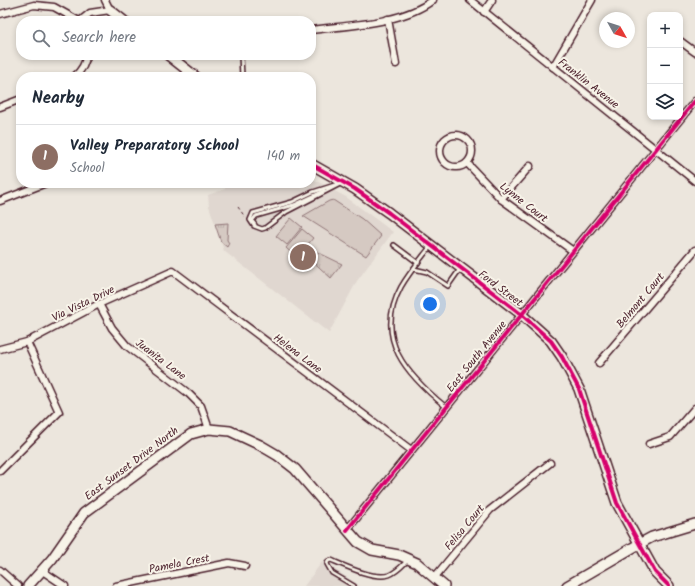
<!DOCTYPE html>
<html lang="en">
<head>
<meta charset="utf-8">
<style>
	body { margin:0; font-family:Kalam,sans-serif; background:#f6f6f7; color:#1f2937 }
	.controls { position:absolute; right:12px; top:12px; display:grid; overflow:hidden; border-radius:8px; box-shadow:0 2px 6px #0003 }
	.controls button { width:36px; height:36px; display:grid; place-items:center; padding:0; border:0; border-bottom:1px solid #e0e1e3; background:#fff; color:#1f2937; font:20px sans-serif }
	.compass { position:absolute; left:599px; top:12px; width:36px; height:36px; border-radius:50%; background:#fff; box-shadow:0 2px 6px #0003; rotate:129deg }
	.you { position:absolute; left:430px; top:304px; width:14px; height:14px; margin:-10px; border:3px solid #fff; border-radius:50%; background:#1a73e8; box-shadow:0 0 0 6px #1a73e833 }
	.badge { display:grid; place-items:center; width:26px; height:26px; border-radius:50%; background:#d1495b; color:#fff; font-size:13px; font-weight:700 }
	.pin { position:absolute; translate:-50% -50%; border:2px solid #fff; box-shadow:0 1px 4px #0006 }
	.list { margin:0; padding:0; list-style:none }
	h2 { display:flex; justify-content:space-between; align-items:center; height:52px; margin:0; padding:0 16px; font-size:17px }
	h2 small { font-size:13px; font-weight:400; color:#747a83 }
	.list li { display:grid; grid-template-columns:26px 1fr auto; gap:12px; align-items:center; box-sizing:border-box; height:64px; padding:0 16px; border-top:1px solid #e0e1e3 }
	.list b { display:block; font-size:15px; white-space:nowrap }
	.list p { margin:0; font-size:13px; white-space:nowrap; color:#747a83 }
	.list em { font-size:13px; font-style:normal; color:#747a83 }
	.icon { flex:none; width:22px; height:22px; fill:none; stroke:currentColor; stroke-width:2; stroke-linecap:round; stroke-linejoin:round }
	.map { position:relative; flex:none; width:695px; height:586px; overflow:hidden }
	.search { position:absolute; background:#fff; box-shadow:0 2px 6px #0003; left:16px; top:16px; width:300px; height:44px; display:flex; align-items:center; gap:10px; box-sizing:border-box; padding:0 14px; border-radius:16px; color:#747a83; font-size:15px }
	.panel { position:absolute; background:#fff; box-shadow:0 2px 6px #0003; left:16px; top:72px; width:300px; height:116px; border-radius:16px }
	.map>svg:first-child { display:block }
</style>
</head>
<body>
<div class="map">
<svg width="695" height="586" viewBox="0 0 695 586">
	<defs>
		<pattern id="grass-tufts" width="24" height="20" patternUnits="userSpaceOnUse"><rect width="24" height="20" fill="#d5c9c2"/><path d="M3 7l-1-3M5 7V3M7 7l1-3M15 17l-1-3M17 17v-4M19 17l1-3" fill="none" stroke="#b8aca7"/></pattern>
	</defs>
	<rect width="100%" height="100%" fill="#ece6dd"/>
	<filter id="ink" filterUnits="userSpaceOnUse"><feTurbulence type="fractalNoise" baseFrequency=".025" numOctaves="2"/><feDisplacementMap in="SourceGraphic" scale="8" xChannelSelector="R" yChannelSelector="G"/><feConvolveMatrix kernelMatrix="1 2 1 2 8 2 1 2 1" color-interpolation-filters="sRGB"/></filter>
	<g filter="url(#ink)">
		<g fill="#e0d7d0">
			<polygon points="311,178 346,197 393,232 357,281 329,333 224,251 209,206 208,195 225,189 225,183 311,183"/>
			<polygon points="322,562 331,567 360,586 304,586"/>
		</g>
		<g fill="url(#grass-tufts)" stroke="#907476">
			<polygon points="228,223 227,240 229,243 227,247 221,242 215,224"/>
			<polygon points="313,250 342,264 331,278 308,257"/>
		</g>
		<g fill="#d5c9c2" stroke="#907476">
			<polygon points="333,200 362,219 381,236 366,256 303,216 329,201"/>
			<polygon points="291,218 302,227 287,245 276,236"/>
			<polygon points="302,229 313,238 297,258 286,248"/>
		</g>
		<g fill="none" stroke-linecap="round" stroke-linejoin="round">
			<defs>
				<g id="lane">
					<polyline points="241,55 242,77"/>
					<polygon points="344,182 286,212 265,228 262,229 254,226 250,220 253,213 292,202 313,192"/>
					<polyline points="255,225 252,221 256,216 294,205 324,191"/>
					<polyline points="394,245 418,263"/>
					<path d="M430,247C420,260 409,273 401,287C373,339 407,375 446,407"/>
					<polyline points="414,269 427,272 448,286 460,269"/>
					<path d="M354,586L332,573L327,564L328,561L331,560C345,566 374,580 389,575C397,572 402,566 407,561"/>
				</g>
				<g id="street">
					<polyline points="470,0 695,181"/>
					<polyline points="484,12 492,0"/>
					<polyline points="0,14 34,5 54,7 79,21"/>
					<polyline points="388,19 396,64"/>
					<polyline points="80,21 90,13 110,10 105,0"/>
					<path d="M311,30C349,25 402,24 433,0"/>
					<polyline points="680,41 695,52"/>
					<polyline points="553,67 592,0"/>
					<path d="M74,77C81,71 86,64 86,55"/>
					<polyline points="0,107 21,99"/>
					<circle cx="456" cy="151" r="16"/>
					<polyline points="467,163 501,199 573,251"/>
					<polyline points="501,199 530,166"/>
					<polyline points="0,201 46,183"/>
					<polyline points="99,304 112,328 127,346 188,393 201,406 209,429"/>
					<polyline points="0,349 27,342 99,304 173,271 411,450"/>
					<polyline points="599,363 695,250"/>
					<polyline points="649,444 670,437 695,408"/>
					<polyline points="0,471 59,412 27,342"/>
					<polyline points="347,530 695,101"/>
					<polyline points="0,570 18,586"/>
					<polyline points="41,570 65,586"/>
					<polyline points="434,578 490,510 550,463"/>
					<polyline points="116,586 229,563 245,566"/>
				</g>
				<g id="secondary">
					<polyline points="110,10 124,21"/>
					<polyline points="168,55 196,77"/>
					<polyline points="311,164 355,189 389,213 521,314 551,341 562,357 579,389 617,503 655,572 669,586"/>
					<polyline points="28,586 52,559 84,513 191,434 209,429 230,431 260,445 277,455 295,469 358,542 372,550 399,555 417,563 444,586"/>
					<polyline points="567,586 639,544 652,537 695,524"/>
				</g>
			</defs>
			<use href="#lane" stroke="#4a1f2b" stroke-width="6"/>
			<use href="#street" stroke="#4a1f2b" stroke-width="9"/>
			<use href="#secondary" stroke="#4a1f2b" stroke-width="12"/>
			<polyline stroke="#4a1f2b" stroke-width="1" stroke-dasharray="3 3" stroke-linecap="butt" points="238,207 245,217"/>
			<use href="#lane" stroke="#f7f3e8" stroke-width="3"/>
			<use href="#street" stroke="#f7f3e8" stroke-width="6"/>
			<use href="#secondary" stroke="#f7f3e8" stroke-width="9"/>
			<defs>
				<g id="cycleway">
					<polyline points="311,164 355,189 389,213 521,314 551,341 562,357 579,389 617,503 655,572 669,586"/>
					<polyline points="347,530 695,101"/>
				</g>
			</defs>
			<use href="#cycleway" stroke="#f7f3e8" stroke-width="6"/>
			<use href="#cycleway" stroke="#d6006c" stroke-width="4"/>
		</g>
	</g>
	<g text-anchor="middle" stroke-width="4" stroke-linejoin="round" paint-order="stroke">
		<g font-size="11" fill="#4a1f2b" stroke="#f7f3e8">
			<text transform="translate(589 83) rotate(38)" y="4">Franklin Avenue</text>
			<text transform="translate(524 202) rotate(38)" y="4">Lynne Court</text>
			<text transform="translate(501 288) rotate(37)" y="4">Ford Street</text>
			<text transform="translate(640 300) rotate(-50)" y="4">Belmont Court</text>
			<text transform="translate(83 303) rotate(-26)" y="4">Via Vista Drive</text>
			<text transform="translate(298 353) rotate(37)" y="4">Helena Lane</text>
			<text transform="translate(476 356) rotate(-51)" y="4">East South Avenue</text>
			<text transform="translate(161 359) rotate(37)" y="4">Juanita Lane</text>
			<text transform="translate(131 463) rotate(-37)" y="4">East Sunset Drive North</text>
			<text transform="translate(464 527) rotate(-50)" y="4">Felisa Court</text>
			<text transform="translate(179 563) rotate(-11)" y="4">Pamela Crest</text>
		</g>
	</g>
</svg>
<div class="controls">
<button>+</button>
<button>−</button>
<button><svg class="icon" aria-label="layers" viewBox="0 0 24 24"><path d="M12 4l9 5-9 5-9-5zM3 14l9 5 9-5"/></svg></button>
</div>
<svg class="compass" viewBox="-18 -18 36 36"><path d="M0-13l5 13h-10z" fill="#e53935"/><path d="M0 13l5-13h-10z" fill="#747a83"/></svg>
<div class="you"></div>
<div class="pin badge" style="left:303px;top:257px;background:#8d6e63">1</div>
<div class="search"><svg class="icon" aria-label="search" viewBox="0 0 24 24"><circle cx="10" cy="10" r="6"/><path d="M15 15l6 6"/></svg>Search here</div>
<section class="panel">
<h2>Nearby<small></small></h2>
<ul class="list">
<li><span class="badge" style="background:#8d6e63">1</span><div><b>Valley Preparatory School</b><p>School</p></div><em>140 m</em></li>
</ul>
</section>
</div>
</body>
</html>
